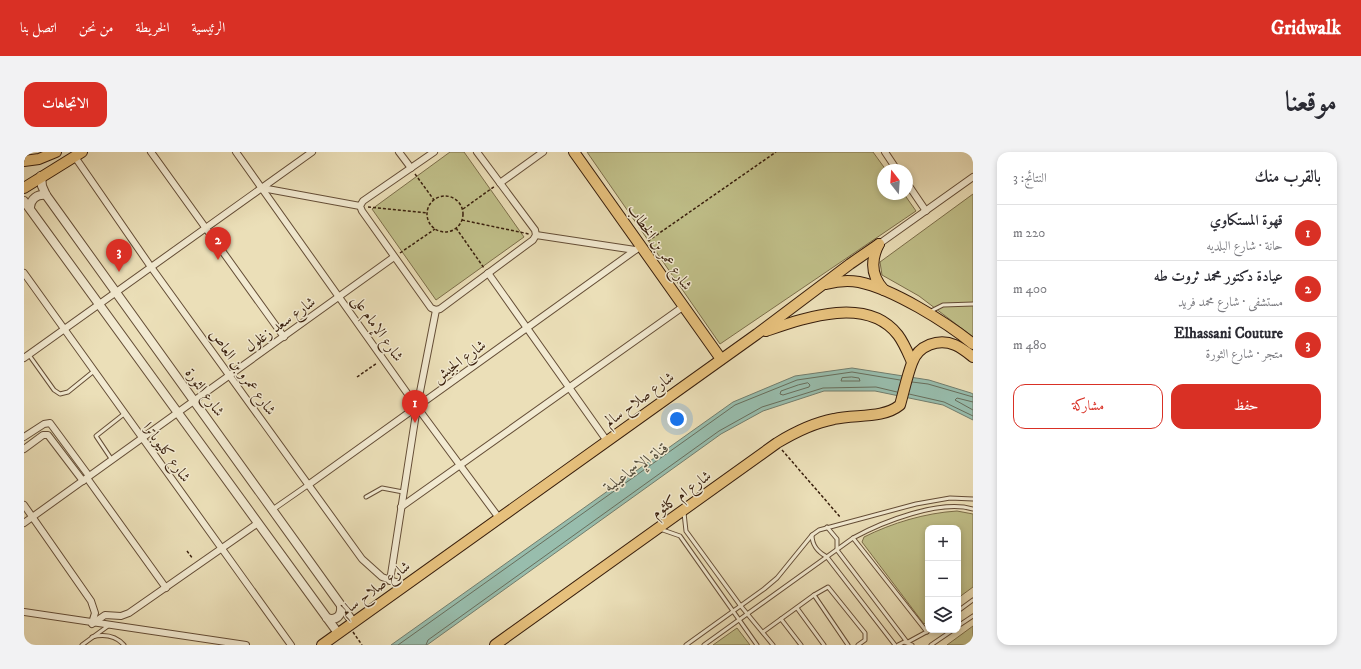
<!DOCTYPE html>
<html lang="ar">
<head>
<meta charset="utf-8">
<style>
	body { margin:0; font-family:"IM FELL DW Pica",Amiri,serif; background:#f2f2f3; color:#2b2b33; direction:rtl }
	.controls { position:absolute; right:12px; bottom:12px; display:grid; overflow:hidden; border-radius:8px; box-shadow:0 2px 6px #0003 }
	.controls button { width:36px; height:36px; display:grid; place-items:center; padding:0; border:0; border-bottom:1px solid #e1e1e2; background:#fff; color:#2b2b33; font:20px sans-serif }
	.compass { position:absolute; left:853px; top:12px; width:36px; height:36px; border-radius:50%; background:#fff; box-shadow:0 2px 6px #0003; rotate:343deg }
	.you { position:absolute; left:653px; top:267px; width:14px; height:14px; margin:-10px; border:3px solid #fff; border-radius:50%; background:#1a73e8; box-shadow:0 0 0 6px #1a73e833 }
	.badge { display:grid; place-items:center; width:26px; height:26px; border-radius:50%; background:#d93025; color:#fff; font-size:13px; font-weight:700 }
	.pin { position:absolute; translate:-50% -33px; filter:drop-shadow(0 1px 2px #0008) }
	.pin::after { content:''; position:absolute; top:21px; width:14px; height:12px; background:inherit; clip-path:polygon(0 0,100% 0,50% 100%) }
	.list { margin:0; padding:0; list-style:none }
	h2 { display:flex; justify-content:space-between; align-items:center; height:52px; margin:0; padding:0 16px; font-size:17px }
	h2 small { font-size:13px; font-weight:400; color:#7c7c81 }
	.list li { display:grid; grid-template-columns:26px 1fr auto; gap:12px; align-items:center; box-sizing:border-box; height:56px; padding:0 16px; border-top:1px solid #e1e1e2 }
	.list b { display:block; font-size:15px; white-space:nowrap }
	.list p { margin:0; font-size:13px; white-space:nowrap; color:#7c7c81 }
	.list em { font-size:13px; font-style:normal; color:#7c7c81 }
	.actions { display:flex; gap:8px; padding:12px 16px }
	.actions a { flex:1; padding:9px 0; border:1px solid #d93025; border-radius:12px; text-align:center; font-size:14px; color:#d93025 }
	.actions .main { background:#d93025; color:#fff }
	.icon { flex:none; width:22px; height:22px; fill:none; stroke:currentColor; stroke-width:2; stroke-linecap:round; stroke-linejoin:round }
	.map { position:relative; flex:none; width:949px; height:493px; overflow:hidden; direction:ltr; border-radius:12px }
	header { display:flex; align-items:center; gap:24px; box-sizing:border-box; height:56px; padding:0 20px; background:#d93025; color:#fff }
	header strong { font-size:19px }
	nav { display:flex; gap:22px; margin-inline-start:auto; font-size:14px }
	.intro { display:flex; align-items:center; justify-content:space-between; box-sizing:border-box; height:96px; padding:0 24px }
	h1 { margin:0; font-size:28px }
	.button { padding:10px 18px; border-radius:12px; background:#d93025; color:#fff; font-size:14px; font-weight:700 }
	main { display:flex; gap:24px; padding:0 24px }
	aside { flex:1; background:#fff; border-radius:12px; box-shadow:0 2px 6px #0003 }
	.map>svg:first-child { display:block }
</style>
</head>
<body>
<header>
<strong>Gridwalk</strong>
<nav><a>الرئيسية</a><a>الخريطة</a><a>من نحن</a><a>اتصل بنا</a></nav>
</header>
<div class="intro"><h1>موقعنا</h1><a class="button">الاتجاهات</a></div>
<main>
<aside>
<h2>بالقرب منك<small>النتائج: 3</small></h2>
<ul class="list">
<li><span class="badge">1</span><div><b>قهوة المستكاوي</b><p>حانة · شارع البلديه</p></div><em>220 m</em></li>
<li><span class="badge">2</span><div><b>عيادة دكتور محمد ثروت طه</b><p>مستشفى · شارع محمد فريد</p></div><em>400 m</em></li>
<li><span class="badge">3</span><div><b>Elhassani Couture</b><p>متجر · شارع الثورة</p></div><em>480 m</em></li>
</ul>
<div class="actions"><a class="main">حفظ</a><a>مشاركة</a></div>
</aside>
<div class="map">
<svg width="949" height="493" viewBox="0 0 949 493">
	<rect width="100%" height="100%" fill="#ebdfb8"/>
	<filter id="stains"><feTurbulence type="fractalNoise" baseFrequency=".005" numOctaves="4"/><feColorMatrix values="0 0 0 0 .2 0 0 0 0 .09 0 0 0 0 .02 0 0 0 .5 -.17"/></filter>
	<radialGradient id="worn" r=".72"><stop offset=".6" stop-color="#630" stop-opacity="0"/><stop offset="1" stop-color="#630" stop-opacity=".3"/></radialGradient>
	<g fill="#c0bf89" stroke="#7c6e4a">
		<polygon points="426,0 440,0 500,85 412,148 348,57"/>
		<polygon points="563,0 849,0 862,18 859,18 859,42 880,42 892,59 696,192"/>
		<polygon points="949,42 949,185 895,144 858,123 856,110"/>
		<path d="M933,359L949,362V435L934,446V376H904V469L900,472L838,390L840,385C868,371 901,361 933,359Z"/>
		<polygon points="949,474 949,493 923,493"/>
		<polygon points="713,476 726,493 689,493"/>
	</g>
	<polygon fill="#98bdad" stroke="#727d6d" points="828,216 905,228 947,241 949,242 949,268 919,253 851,239 800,239 739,259 697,282 403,493 367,493 709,250 771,224"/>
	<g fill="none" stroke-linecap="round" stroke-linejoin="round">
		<g stroke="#686e5c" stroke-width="1">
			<polygon points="828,225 835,226 836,229 817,229 818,226"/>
			<polyline points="888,230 904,232 949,245"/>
			<polygon points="784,231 786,233 785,235 759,243 756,242 757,239 774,233"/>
			<polyline points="885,242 920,250 949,264"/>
			<polyline points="949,250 933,246 931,248 949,258"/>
			<polyline points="374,493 711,253 773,228 828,220 876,228"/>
			<polyline points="402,493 404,488 695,279 738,255 799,236 852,235 873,240"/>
		</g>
		<defs>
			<g id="service">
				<polyline points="905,160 919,153 949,152"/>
				<polyline points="5,203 30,238 36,242 44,240 70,219"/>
				<polyline points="88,308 72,284 100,262"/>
				<polyline points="342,345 358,336 379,340"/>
				<polyline points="660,361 662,379 716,453 749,493"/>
				<polyline points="803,375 813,387 813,398 883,490"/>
				<polyline points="636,377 656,384 733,493"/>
				<path d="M788,383C788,394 794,400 803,405L871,493"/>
				<polyline points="829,386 903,480"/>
				<polyline points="790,443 824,493"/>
				<polyline points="773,456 800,493"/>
				<polyline points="934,459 949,448"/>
				<polyline points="757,467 777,493"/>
				<polyline points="934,474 949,464"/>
				<polyline points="739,480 790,443 804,435 841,481 841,488 834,493"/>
				<path d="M68,485C80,482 91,483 100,493"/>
				<polyline points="884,490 906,478"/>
				<polyline points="58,493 84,474"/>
				<polyline points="662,493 740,437 753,426 788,383 795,378 892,352 926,346 949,347"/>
				<path d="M680,493L829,386C858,370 916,347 949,357"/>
				<polyline points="874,493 880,490 888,493"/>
				<polyline points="907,493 929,478"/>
			</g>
			<polyline id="pedestrian" points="248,358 284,333"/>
			<g id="minor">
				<polyline points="127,0 260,185"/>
				<polyline points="212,0 393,255 475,366"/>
				<polyline points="375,0 387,16"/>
				<polyline points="410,0 339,49 336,54 338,59 407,156 412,158 416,157 509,88 512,83 511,78 453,0"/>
				<polyline points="861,0 873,18"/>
				<polyline points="51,5 127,115 338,407 358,425 380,433"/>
				<polyline points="476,31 519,0"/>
				<polyline points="883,31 902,59"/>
				<polyline points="238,36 336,54"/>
				<polyline points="512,83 611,98"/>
				<polyline points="855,92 949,25"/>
				<polyline points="0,121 267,493"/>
				<polyline points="464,121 583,289"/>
				<polyline points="0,206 288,0"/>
				<polyline points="0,285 20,272 26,271 65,324"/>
				<polyline points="0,297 19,283 24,283 59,329"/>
				<polyline points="63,326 142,436"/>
				<polyline points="284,333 617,94"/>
				<polyline points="0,353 67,449 71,461 68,471"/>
				<polyline points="377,355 660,154"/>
				<polyline points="0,371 370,105"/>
				<polyline points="366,429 393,255 412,158"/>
				<polyline points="0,460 222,493"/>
				<polyline points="68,472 81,463 97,464 105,461 234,371"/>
			</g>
			<g id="tertiary">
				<polyline points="17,24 18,34 22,43 329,470"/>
				<polyline points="0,49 314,481"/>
				<path d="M6,55C7,47 13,42 22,43"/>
				<path d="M303,466C312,469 318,464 317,454"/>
			</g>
			<g id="primary">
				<polyline points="550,0 697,207"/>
				<polyline points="0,9 15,7 32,0"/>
				<polyline points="0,36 58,0"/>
			</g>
			<g id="trunk">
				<path d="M855,92C846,109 847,124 860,138"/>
				<path d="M802,132C813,129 824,128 835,130C869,137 922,170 949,192"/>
				<path d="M742,179C780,166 843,143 874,183C880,191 884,201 888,210"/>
				<polyline points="298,493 733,182 826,112 855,92"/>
				<path d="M471,493L753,291C771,280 789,271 810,267C831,262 859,267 876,253C880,239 883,224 888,211C894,193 915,186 931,193C938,196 944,201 949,205"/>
			</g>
		</defs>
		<use href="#service" stroke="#654e37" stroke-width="5"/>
		<use href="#pedestrian" stroke="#654e37" stroke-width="6"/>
		<use href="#minor" stroke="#654e37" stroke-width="8"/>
		<use href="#tertiary" stroke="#654e37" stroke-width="10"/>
		<use href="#primary" stroke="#381e0c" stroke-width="12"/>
		<use href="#trunk" stroke="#381e0c" stroke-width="12"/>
		<g stroke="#381e0c" stroke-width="1.5" stroke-dasharray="3 2" stroke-linecap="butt">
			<polyline points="391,22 410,48"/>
			<circle cx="421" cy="62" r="18"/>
			<polyline points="344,55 403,61"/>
			<polyline points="439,57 471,34"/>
			<polyline points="438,68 505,82"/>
			<polyline points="432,76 460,116"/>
			<polyline points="624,89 752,0"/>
			<polyline points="376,101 411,77"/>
			<polyline points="333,225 353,211"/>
			<polyline points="758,298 817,366"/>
			<polyline points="163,399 169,407"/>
			<polyline points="329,480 338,493"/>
		</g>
		<use href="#service" stroke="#f2ead1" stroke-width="3"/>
		<use href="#pedestrian" stroke="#f2ead1" stroke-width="4.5"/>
		<use href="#minor" stroke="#f2ead1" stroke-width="6"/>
		<use href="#tertiary" stroke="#f2ead1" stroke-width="8"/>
		<use href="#primary" stroke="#e6c07c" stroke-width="10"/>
		<use href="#trunk" stroke="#e6c07c" stroke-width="10"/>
	</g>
	<g text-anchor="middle" stroke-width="3" stroke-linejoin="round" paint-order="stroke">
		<g font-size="15" fill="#381e0c" stroke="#f2ead1">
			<text transform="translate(636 95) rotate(55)" y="5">شارع عمر بن الخطاب</text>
			<text transform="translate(256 172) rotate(-36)" y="5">شارع سعد زغلول</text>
			<text transform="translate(354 176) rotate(55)" y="5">شارع الإمام على</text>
			<text transform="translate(435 209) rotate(-36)" y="5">شارع الجيش</text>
			<text transform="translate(219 220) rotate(54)" y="5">شارع عمرو بن العاص</text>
			<text transform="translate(181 240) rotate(54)" y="5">شارع الثورة</text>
			<text transform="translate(615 247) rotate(-36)" y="5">شارع صلاح سالم</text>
			<text transform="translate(143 300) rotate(54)" y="5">شارع كليوباترا</text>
			<text transform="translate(657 342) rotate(-36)" y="5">شارع ام كلثوم</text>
			<text transform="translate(351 436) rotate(-36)" y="5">شارع صلاح سالم</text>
		</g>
		<g font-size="16" font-style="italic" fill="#554e3c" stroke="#f2ead1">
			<text transform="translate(612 314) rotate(-35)" y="6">قناة الإسماعيلية</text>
		</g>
	</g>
	<rect width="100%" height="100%" filter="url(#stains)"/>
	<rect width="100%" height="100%" fill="url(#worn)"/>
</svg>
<div class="controls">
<button>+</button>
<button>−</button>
<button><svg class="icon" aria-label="layers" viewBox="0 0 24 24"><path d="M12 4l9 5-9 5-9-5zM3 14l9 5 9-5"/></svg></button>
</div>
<svg class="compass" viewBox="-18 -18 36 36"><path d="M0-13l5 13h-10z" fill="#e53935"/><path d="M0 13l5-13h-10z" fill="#7c7c81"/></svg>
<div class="you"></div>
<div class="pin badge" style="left:391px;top:271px">1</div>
<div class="pin badge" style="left:194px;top:108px">2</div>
<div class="pin badge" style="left:95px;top:120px">3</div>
</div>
</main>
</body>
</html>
